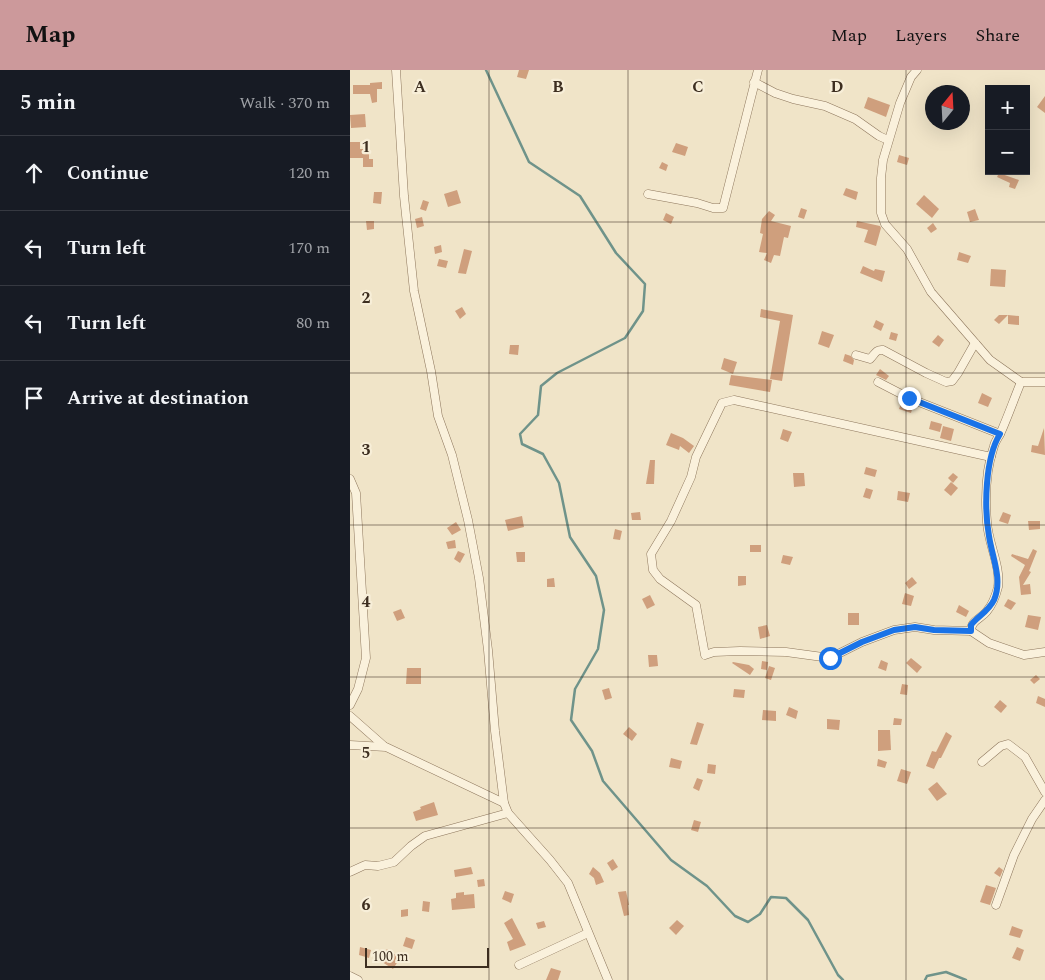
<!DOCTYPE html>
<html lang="en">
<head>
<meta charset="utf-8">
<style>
	body { margin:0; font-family:Spectral,serif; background:#242831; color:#f1f3f6 }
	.controls { position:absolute; right:15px; top:15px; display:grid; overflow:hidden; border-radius:0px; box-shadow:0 5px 20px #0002 }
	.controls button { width:45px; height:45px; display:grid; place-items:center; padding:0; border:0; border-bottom:1px solid #363941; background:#171b24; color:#f1f3f6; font:25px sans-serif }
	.compass { position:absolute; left:575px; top:15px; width:45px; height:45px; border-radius:50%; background:#171b24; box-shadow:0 5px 20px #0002; rotate:18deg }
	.scale { position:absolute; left:15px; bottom:12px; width:124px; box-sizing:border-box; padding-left:5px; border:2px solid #3d2e20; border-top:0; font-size:14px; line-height:18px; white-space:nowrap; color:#3d2e20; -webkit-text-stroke:4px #f7eed8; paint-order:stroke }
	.stop { position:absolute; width:15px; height:15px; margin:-11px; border:4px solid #1a73e8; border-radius:50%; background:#fff }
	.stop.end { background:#1a73e8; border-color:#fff; box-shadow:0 1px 5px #0008 }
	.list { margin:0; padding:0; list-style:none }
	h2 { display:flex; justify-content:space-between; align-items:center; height:65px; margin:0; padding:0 20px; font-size:21px }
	h2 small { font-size:16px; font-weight:400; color:#9ea1a6 }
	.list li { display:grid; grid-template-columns:32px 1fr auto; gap:15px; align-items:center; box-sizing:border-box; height:75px; padding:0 20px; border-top:1px solid #363941 }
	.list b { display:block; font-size:19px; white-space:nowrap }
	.list em { font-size:16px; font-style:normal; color:#9ea1a6 }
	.icon { flex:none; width:28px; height:28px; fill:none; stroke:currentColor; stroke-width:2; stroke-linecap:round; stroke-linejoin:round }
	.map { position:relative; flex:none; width:695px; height:910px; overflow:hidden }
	header { display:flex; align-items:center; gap:30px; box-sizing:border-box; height:70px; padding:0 25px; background:#cc999b; color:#111 }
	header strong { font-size:24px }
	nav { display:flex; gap:28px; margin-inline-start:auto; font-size:18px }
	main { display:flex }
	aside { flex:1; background:#171b24 }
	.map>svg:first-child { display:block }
</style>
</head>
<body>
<header>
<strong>Map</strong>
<nav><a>Map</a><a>Layers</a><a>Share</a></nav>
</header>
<main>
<aside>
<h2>5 min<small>Walk · 370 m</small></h2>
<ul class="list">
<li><svg class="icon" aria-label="ahead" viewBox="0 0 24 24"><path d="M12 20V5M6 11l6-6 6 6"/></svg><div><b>Continue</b></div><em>120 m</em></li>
<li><svg class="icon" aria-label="left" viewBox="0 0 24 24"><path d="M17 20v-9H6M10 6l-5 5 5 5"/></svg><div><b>Turn left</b></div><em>170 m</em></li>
<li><svg class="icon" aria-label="left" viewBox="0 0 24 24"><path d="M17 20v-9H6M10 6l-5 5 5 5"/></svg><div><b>Turn left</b></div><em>80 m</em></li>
<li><svg class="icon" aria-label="arrive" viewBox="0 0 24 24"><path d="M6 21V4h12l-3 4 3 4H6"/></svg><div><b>Arrive at destination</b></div></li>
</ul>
</aside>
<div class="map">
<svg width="695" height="910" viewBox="0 0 695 910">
	<rect width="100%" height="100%" fill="#f0e4c8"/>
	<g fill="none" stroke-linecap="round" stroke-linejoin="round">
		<g stroke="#6f938a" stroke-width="2.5">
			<polyline points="136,0 179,92 230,126 266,183 295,214 293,241 275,268 207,303 191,316 188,345 170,364 172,374 193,384 209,413 220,467 246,506 254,540 248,579 225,619 221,650 242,681 253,711 321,790 357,816 385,846 398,852 410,844 421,827 436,828 458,850 488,905 493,910"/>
			<polyline points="575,910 577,906 596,902 616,910"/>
		</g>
	</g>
	<g fill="#cf9f7d">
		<polygon points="169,0 179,0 176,9 167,7"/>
		<polygon points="32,12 32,19 27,19 27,32 22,33 20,24 3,24 3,15 20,15 20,13"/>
		<polygon points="695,26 695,43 687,37"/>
		<polygon points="518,27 540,35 536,47 514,38"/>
		<polygon points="15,44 16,57 1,58 0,45"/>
		<polygon points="0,72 10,72 10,79 19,79 19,89 23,89 23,97 13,97 13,88 0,88"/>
		<polygon points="326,73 338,77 335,86 322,82"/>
		<polygon points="549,85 559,88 557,95 547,92"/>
		<polygon points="312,92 318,95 316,101 309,98"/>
		<polygon points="649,103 669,110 665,119 659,117 660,113 647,107"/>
		<polygon points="496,118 508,122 506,130 493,125"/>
		<polygon points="107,120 111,133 98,137 94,124"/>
		<polygon points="24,122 32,122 31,134 23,133"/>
		<polygon points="574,125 589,139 582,148 566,134"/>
		<polygon points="73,130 79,132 76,141 70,139"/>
		<polygon points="451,138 457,140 454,149 448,147"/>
		<polygon points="625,139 629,150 620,152 617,142"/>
		<polygon points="419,141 425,145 421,151 441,156 438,168 434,167 430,186 424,185 421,193 414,190 417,183 409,182 413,164 410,163 412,149"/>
		<polygon points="316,143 324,147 321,154 313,150"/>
		<polygon points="72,147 74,156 67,158 65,149"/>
		<polygon points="16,151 24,151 24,159 17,160"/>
		<polygon points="507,151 530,156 531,158 526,176 514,172 518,160 506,157"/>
		<polygon points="583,153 587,159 581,163 577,158"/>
		<polygon points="91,175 92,182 85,184 84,177"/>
		<polygon points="114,179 122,181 116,204 108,203"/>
		<polygon points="609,182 621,186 618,193 607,190"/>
		<polygon points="89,189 98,191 96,198 87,196"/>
		<polygon points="513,196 524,201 525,199 535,201 532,212 510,203"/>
		<polygon points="641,199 656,200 655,217 640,216"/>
		<polygon points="112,237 116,244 110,249 105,241"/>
		<polygon points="411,239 443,245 432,311 420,309 430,251 410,247"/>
		<polygon points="649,245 658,245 649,254 644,250"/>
		<polygon points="658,245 669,246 669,255 658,254"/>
		<polygon points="526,250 534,254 531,261 523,257"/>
		<polygon points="472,261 484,265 479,278 468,274"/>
		<polygon points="541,262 548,264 546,271 539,269"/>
		<polygon points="588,265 594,270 589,277 582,272"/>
		<polygon points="160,275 169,275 168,285 159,284"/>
		<polygon points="495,284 501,286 504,290 503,295 493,291"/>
		<polygon points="374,288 387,292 383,304 371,299"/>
		<polygon points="530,299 539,306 536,310 526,305"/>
		<polygon points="381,305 422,310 420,322 379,315"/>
		<polygon points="632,323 642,328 638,337 628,333"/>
		<polygon points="552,331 563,336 561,343 549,339"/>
		<polygon points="581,351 592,354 590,362 579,359"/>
		<polygon points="593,356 604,359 601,371 590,368"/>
		<polygon points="694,358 695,385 681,382 682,375 688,376"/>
		<polygon points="433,359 442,362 438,372 430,369"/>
		<polygon points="321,363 333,368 344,376 339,383 330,376 329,380 316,375"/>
		<polygon points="300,390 305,390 304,414 296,414"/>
		<polygon points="516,397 527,400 525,407 514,404"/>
		<polygon points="443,403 454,403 455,416 444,417"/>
		<polygon points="603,403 608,407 603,413 598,408"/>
		<polygon points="601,412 608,418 601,426 594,420"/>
		<polygon points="516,418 523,420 520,429 513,427"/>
		<polygon points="548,421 560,423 558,432 547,430"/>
		<polygon points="290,442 291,450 282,450 281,443"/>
		<polygon points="653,442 661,445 658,454 649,451"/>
		<polygon points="172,446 174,457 158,461 155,450"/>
		<polygon points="678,451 690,451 690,459 679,460"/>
		<polygon points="106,452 111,460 102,465 97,458"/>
		<polygon points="265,459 272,461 270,470 263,469"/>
		<polygon points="105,470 106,478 98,479 96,472"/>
		<rect x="400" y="475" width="11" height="7"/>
		<polygon points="683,479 687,481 679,501 681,502 673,515 680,514 681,524 671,525 669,507 675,495 661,486 662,484 678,489"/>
		<polygon points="108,481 115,484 110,493 104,489"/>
		<polygon points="166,482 175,482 175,492 167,492"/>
		<polygon points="433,485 443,487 440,495 431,493"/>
		<polygon points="388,506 396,506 396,515 388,516"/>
		<polygon points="562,507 567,513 559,519 555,513"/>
		<polygon points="204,508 205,517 197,517 197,509"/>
		<polygon points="555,523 564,526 561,536 552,534"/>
		<polygon points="300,525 305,535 297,539 292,529"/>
		<polygon points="658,529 666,533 661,540 654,536"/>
		<polygon points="609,535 619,541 616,547 606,542"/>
		<polygon points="51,539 55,548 47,551 43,542"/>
		<rect x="498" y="543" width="11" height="12"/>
		<polygon points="678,545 691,547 688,560 675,557"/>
		<polygon points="417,555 420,566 410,569 408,557"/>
		<polygon points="298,585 307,585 308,596 299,597"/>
		<polygon points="561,588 572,597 567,603 556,593"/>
		<polygon points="531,590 538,593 536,601 528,598"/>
		<polygon points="412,591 418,592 417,600 411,599"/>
		<polygon points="383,592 399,595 404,599 400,605 382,593"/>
		<polygon points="419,596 425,598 421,610 415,608"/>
		<polygon points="57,598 71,598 71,614 56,614"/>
		<polygon points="686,605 690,609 684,614 680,610"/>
		<polygon points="552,614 558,615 557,625 550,624"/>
		<polygon points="259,618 262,628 255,630 252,620"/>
		<polygon points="384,619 395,620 394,628 383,627"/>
		<polygon points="688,626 695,629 695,637 686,633"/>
		<polygon points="650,630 657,636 651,643 644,637"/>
		<polygon points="439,637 448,641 446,649 436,645"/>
		<polygon points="413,640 426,641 426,651 412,650"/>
		<polygon points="544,648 552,649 551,655 543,655"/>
		<polygon points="477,649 490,650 489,660 477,659"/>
		<polygon points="347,652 354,654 347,675 340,674"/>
		<polygon points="279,657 287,664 282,671 273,664"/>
		<polygon points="528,660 540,660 541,680 528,681"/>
		<polygon points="596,662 602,666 591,688 589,688 584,699 576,696 582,681 586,682"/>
		<polygon points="321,688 332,691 330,699 319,697"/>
		<polygon points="528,689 537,692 535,698 527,696"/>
		<polygon points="358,694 366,695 365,704 357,703"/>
		<polygon points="551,699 561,702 557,714 547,711"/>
		<polygon points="347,708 353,710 349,721 343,718"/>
		<polygon points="587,712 597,724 587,731 578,719"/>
		<polygon points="84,732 88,745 66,751 63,742 71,739 70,737"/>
		<polygon points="344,750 351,752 348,762 341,760"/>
		<polygon points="263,789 268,797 262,801 257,793"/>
		<polygon points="121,797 123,804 105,807 104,800"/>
		<polygon points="243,797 250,803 254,812 246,815 244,808 239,804"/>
		<polygon points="649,797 653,800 650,807 644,803"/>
		<polygon points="134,809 135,816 128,817 127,810"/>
		<polygon points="636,815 646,818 640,835 630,832"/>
		<polygon points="155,821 164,824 161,833 152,829"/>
		<polygon points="276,821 279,835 278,835 279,845 274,846 268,822"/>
		<polygon points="114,822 114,825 124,824 125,838 102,840 101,829 106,828 106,823"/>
		<polygon points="73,831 80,832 79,842 72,841"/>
		<polygon points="58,839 58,846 51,847 51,840"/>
		<polygon points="162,848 176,875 160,881 157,872 163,869 154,853"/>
		<polygon points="327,850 334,856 326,865 319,858"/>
		<polygon points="194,851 196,857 188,859 186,853"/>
		<polygon points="662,856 673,860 670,868 659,865"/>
		<polygon points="56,867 65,870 62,879 53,876"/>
		<polygon points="10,877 21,880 19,888 9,885"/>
		<polygon points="667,877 674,880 670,891 662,888"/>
		<polygon points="37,879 50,888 43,899 29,890"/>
		<polygon points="201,898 211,901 208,910 196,910"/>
	</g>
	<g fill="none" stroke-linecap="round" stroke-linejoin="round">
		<defs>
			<g id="street">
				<polyline points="46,0 54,126 64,221 81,301 88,346 102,385 118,450 129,508 138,580 145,661 154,733 158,743 200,790 218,813 258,910"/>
				<polyline points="567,0 561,7 550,33 533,90 531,108 531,143 535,154 557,179 581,222 640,290 671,312 695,312"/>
				<polyline points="404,12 425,23 443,29 475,36 505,49 529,66 538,70"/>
				<polyline points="298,124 347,133 363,138 373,138 408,0"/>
				<path d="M506,285L520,289C525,284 526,279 533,280L576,303L596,312L602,311L608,303L625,273"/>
				<polyline points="528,312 559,328 650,364"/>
				<polyline points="641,387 384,330 372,333 346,387 341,407 321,451 301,484 303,500 310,509 346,535 355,585 364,582 390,581 436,582 480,588 512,572 544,560 565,557 584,560 621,561 639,573 674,585 695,582"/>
				<polyline points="0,409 6,423 16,588 8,619 0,635"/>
				<path d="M621,561C621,550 631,549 637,541C642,535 646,525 648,517C651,496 638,473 637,452C635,428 636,399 644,376C645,371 649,367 651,362C658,346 664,329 671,312"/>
				<polyline points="0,646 34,676"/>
				<polyline points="0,675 36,677 154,733"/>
				<polyline points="632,692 651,676 658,674 675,687 695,722"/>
				<polyline points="0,802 15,795 28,796 44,792 61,776 75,766 158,743"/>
				<polyline points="646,835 664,785 682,749 695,730"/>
				<polyline points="169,895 238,863"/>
				<polyline points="0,906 8,910"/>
			</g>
		</defs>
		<use href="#street" stroke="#8d765c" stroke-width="9"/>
		<use href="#street" stroke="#faf1dc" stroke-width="8"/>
	</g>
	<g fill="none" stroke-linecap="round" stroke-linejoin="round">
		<path stroke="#1a73e8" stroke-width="6" d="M480,588L512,572L544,560L565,557L584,560L621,561V555C628,546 638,542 644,530C653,509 642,487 639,466C634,438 635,388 650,364L559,328"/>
	</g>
	<path fill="none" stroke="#3d2e20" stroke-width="1" stroke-opacity="0.55" d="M139,0V910M278,0V910M417,0V910M556,0V910M0,152H695M0,303H695M0,455H695M0,607H695M0,758H695"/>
	<g font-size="16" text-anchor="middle" font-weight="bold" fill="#3d2e20" stroke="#f7eed8" stroke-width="4.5" stroke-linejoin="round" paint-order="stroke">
		<text x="70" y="22">A</text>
		<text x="208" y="22">B</text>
		<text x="348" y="22">C</text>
		<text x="487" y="22">D</text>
		<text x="16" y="82">1</text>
		<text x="16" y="233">2</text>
		<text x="16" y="385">3</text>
		<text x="16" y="537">4</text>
		<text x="16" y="688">5</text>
		<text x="16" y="840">6</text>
	</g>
</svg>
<div class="controls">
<button>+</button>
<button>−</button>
</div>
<svg class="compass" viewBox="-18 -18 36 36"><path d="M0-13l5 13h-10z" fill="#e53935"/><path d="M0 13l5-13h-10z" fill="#9ea1a6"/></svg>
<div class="scale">100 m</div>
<div class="stop" style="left:480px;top:588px"></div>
<div class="stop end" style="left:559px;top:328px"></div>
</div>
</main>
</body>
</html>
